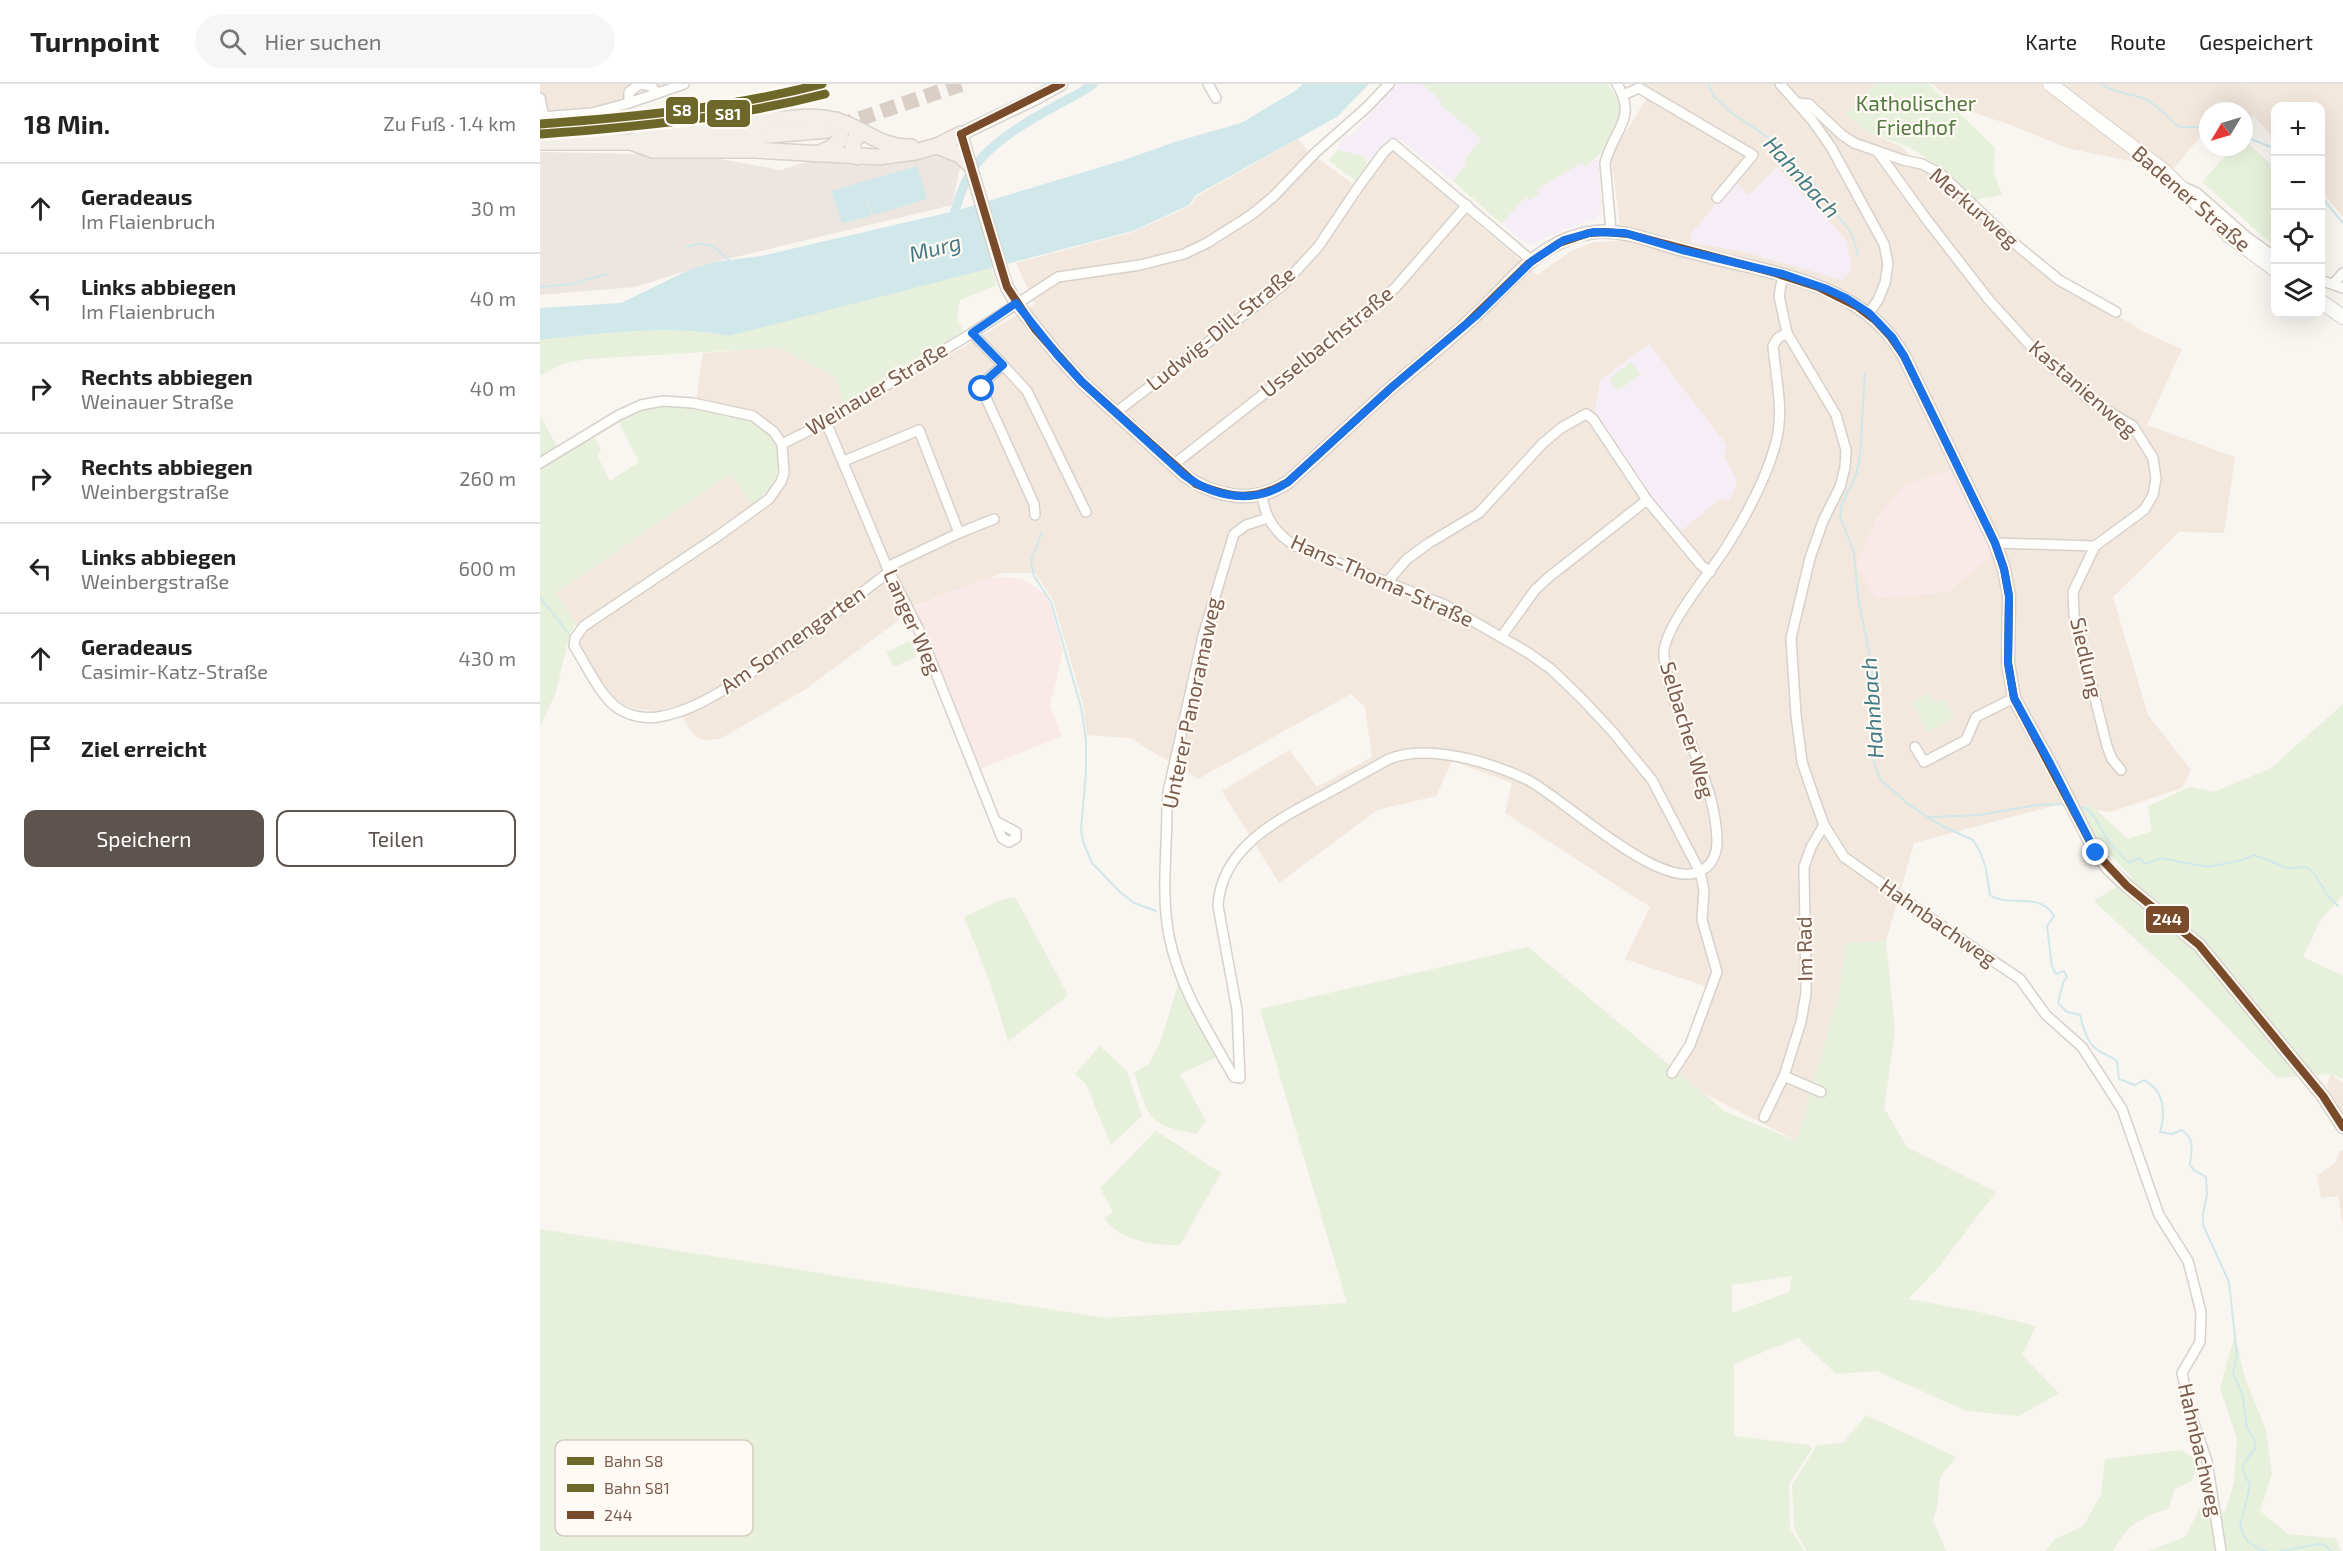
<!DOCTYPE html>
<html lang="de">
<head>
<meta charset="utf-8">
<style>
	body { margin:0; font-family:"Exo 2",sans-serif; background:#f6f6f6; color:#222 }
	.controls { position:absolute; right:18px; top:18px; display:grid; overflow:hidden; border-radius:12px; box-shadow:0 6px 24px #0002 }
	.controls button { width:54px; height:54px; display:grid; place-items:center; padding:0; border:0; border-bottom:2px solid #e0e0e0; background:#fff; color:#222; font:30px sans-serif }
	.compass { position:absolute; left:1659px; top:18px; width:54px; height:54px; border-radius:50%; background:#fff; box-shadow:0 6px 24px #0002; rotate:232deg }
	.stop { position:absolute; width:18px; height:18px; margin:-14px; border:4px solid #1a73e8; border-radius:50%; background:#fff }
	.stop.end { background:#1a73e8; border-color:#fff; box-shadow:0 2px 6px #0008 }
	.list { margin:0; padding:0; list-style:none }
	h2 { display:flex; justify-content:space-between; align-items:center; height:78px; margin:0; padding:0 24px; font-size:26px }
	h2 small { font-size:20px; font-weight:400; color:#767676 }
	.list li { display:grid; grid-template-columns:39px 1fr auto; gap:18px; align-items:center; box-sizing:border-box; height:90px; padding:0 24px; border-top:2px solid #e0e0e0 }
	.list b { display:block; font-size:22px; white-space:nowrap }
	.list p { margin:0; font-size:20px; white-space:nowrap; color:#767676 }
	.list em { font-size:20px; font-style:normal; color:#767676 }
	.actions { display:flex; gap:12px; padding:18px 24px }
	.actions a { flex:1; padding:14px 0; border:2px solid #5d544f; border-radius:12px; text-align:center; font-size:21px; color:#5d544f }
	.actions .main { background:#5d544f; color:#fff }
	.icon { flex:none; width:33px; height:33px; fill:none; stroke:currentColor; stroke-width:2; stroke-linecap:round; stroke-linejoin:round }
	.map { position:relative; flex:none; width:1803px; height:1467px; overflow:hidden }
	header { display:flex; align-items:center; gap:36px; box-sizing:border-box; height:84px; padding:0 30px; background:#fff; border-bottom:2px solid #e0e0e0 }
	header strong { font-size:28px }
	nav { display:flex; gap:33px; margin-inline-start:auto; font-size:21px }
	.search { width:420px; height:54px; background:#f6f6f6; display:flex; align-items:center; gap:15px; box-sizing:border-box; padding:0 21px; border-radius:33px; color:#767676; font-size:22px }
	main { display:flex }
	aside { flex:1; background:#fff }
	.map>svg:first-child { display:block }
</style>
</head>
<body>
<header>
<strong>Turnpoint</strong>
<div class="search"><svg class="icon" aria-label="search" viewBox="0 0 24 24"><circle cx="10" cy="10" r="6"/><path d="M15 15l6 6"/></svg>Hier suchen</div>
<nav><a>Karte</a><a>Route</a><a>Gespeichert</a></nav>
</header>
<main>
<aside>
<h2>18 Min.<small>Zu Fuß · 1.4 km</small></h2>
<ul class="list">
<li><svg class="icon" aria-label="ahead" viewBox="0 0 24 24"><path d="M12 20V5M6 11l6-6 6 6"/></svg><div><b>Geradeaus</b><p>Im Flaienbruch</p></div><em>30 m</em></li>
<li><svg class="icon" aria-label="left" viewBox="0 0 24 24"><path d="M17 20v-9H6M10 6l-5 5 5 5"/></svg><div><b>Links abbiegen</b><p>Im Flaienbruch</p></div><em>40 m</em></li>
<li><svg class="icon" aria-label="right" viewBox="0 0 24 24"><path d="M7 20v-9h11M14 6l5 5-5 5"/></svg><div><b>Rechts abbiegen</b><p>Weinauer Straße</p></div><em>40 m</em></li>
<li><svg class="icon" aria-label="right" viewBox="0 0 24 24"><path d="M7 20v-9h11M14 6l5 5-5 5"/></svg><div><b>Rechts abbiegen</b><p>Weinbergstraße</p></div><em>260 m</em></li>
<li><svg class="icon" aria-label="left" viewBox="0 0 24 24"><path d="M17 20v-9H6M10 6l-5 5 5 5"/></svg><div><b>Links abbiegen</b><p>Weinbergstraße</p></div><em>600 m</em></li>
<li><svg class="icon" aria-label="ahead" viewBox="0 0 24 24"><path d="M12 20V5M6 11l6-6 6 6"/></svg><div><b>Geradeaus</b><p>Casimir-Katz-Straße</p></div><em>430 m</em></li>
<li><svg class="icon" aria-label="arrive" viewBox="0 0 24 24"><path d="M6 21V4h12l-3 4 3 4H6"/></svg><div><b>Ziel erreicht</b></div></li>
</ul>
<div class="actions"><a class="main">Speichern</a><a>Teilen</a></div>
</aside>
<div class="map">
<svg width="1803" height="1467" viewBox="0 0 1803 1467">
	<rect width="100%" height="100%" fill="#f9f5f0"/>
	<g fill="#f2e8de">
		<polygon points="0,0 130,0 77,19 45,25 0,29"/>
		<polygon points="1097,0 1336,0 1306,30 1330,49 1360,62 1486,174 1604,248 1642,265 1607,341 1695,373 1684,449 1639,448 1573,513 1608,631 1651,686 1642,704 1570,728 1520,720 1374,759 1346,857 1305,859 1300,905 1257,1057 1136,995 1158,952 1176,906 1085,875 1110,823 965,729 972,699 912,677 896,712 837,726 739,799 682,707 749,666 777,703 832,673 825,623 811,610 658,695 590,654 547,651 542,615 513,516 495,489 463,489 357,528 359,536 266,605 180,655 163,656 154,651 135,622 116,627 95,625 76,617 54,587 39,560 41,548 15,509 191,390 218,428 236,414 247,399 249,372 241,349 220,330 156,317 163,269 239,264 294,292 309,331 495,220 476,179 593,148 650,122 657,112 758,55 774,75 779,75 821,106 852,65 997,191 1031,167 1054,158 1082,157 1071,72 1110,9"/>
		<polygon points="1392,0 1803,0 1803,133 1781,107 1780,22 1736,22 1735,56 1713,31 1704,41 1704,27 1668,27 1668,53 1662,51 1632,86 1527,64 1468,40 1420,24"/>
		<polygon points="1791,990 1803,999 1803,1033 1791,1015 1787,1001"/>
		<polygon points="1800,1067 1803,1067 1803,1143 1798,1112 1781,1114 1777,1092 1795,1079"/>
	</g>
	<polygon fill="#ede5e0" points="0,68 107,70 175,74 241,86 269,77 323,82 357,80 405,71 421,79 412,121 175,178 95,203 0,211"/>
	<g fill="#f6eef6">
		<polygon points="855,0 882,0 903,17 900,20 942,55 924,76 927,79 913,97 859,55 848,54 827,81 824,72 797,66 802,56 815,48"/>
		<polygon points="1058,74 1062,129 1050,137 1029,144 992,160 981,156 962,140 986,112 1042,78 1046,82"/>
		<polygon points="1237,83 1306,155 1312,185 1302,196 1201,167 1152,159 1150,156 1150,151 1195,97 1209,111"/>
		<polygon points="1109,260 1186,360 1185,374 1197,398 1190,416 1180,415 1140,448 1111,415 1057,335 1055,325 1060,296"/>
	</g>
	<g fill="#fae9e9">
		<polygon points="1411,386 1453,466 1451,473 1408,508 1336,515 1316,480 1337,434 1364,401"/>
		<polygon points="468,493 484,496 504,509 510,520 523,567 510,622 522,652 438,686 370,524 449,494"/>
	</g>
	<g fill="#e7f0db" fill-rule="evenodd">
		<path d="M882,0H1068C1074,9 1082,20 1081,31C1078,53 1062,70 1045,82L1042,78L997,106L999,110L990,116L986,112L962,140L913,97L927,79L924,77L942,55L900,20L902,17Z"/>
		<polygon points="1336,0 1389,0 1455,64 1454,88 1462,111 1435,116 1401,85 1370,63 1330,49 1305,30"/>
		<polygon points="1704,56 1735,84 1735,163 1662,98 1693,63 1704,63"/>
		<polygon points="797,66 824,72 827,81 816,97 789,77"/>
		<path d="M451,183L457,201L420,216L417,233L423,247L304,319L294,292L239,264L46,275L22,280L0,292V256C62,250 128,240 189,252Z"/>
		<polygon points="1091,278 1101,290 1078,307 1069,295"/>
		<path d="M127,320C161,323 208,324 232,352C237,357 237,367 238,374C239,396 228,407 213,422L191,390L16,509L36,539L30,549L16,608L0,643V385L53,350L61,366L57,371L70,397L99,378L78,336L108,324Z"/>
		<polygon points="0,331 18,365 0,376"/>
		<polygon points="371,557 376,573 354,583 346,568"/>
		<polygon points="1390,609 1394,618 1404,614 1414,635 1387,648 1372,617"/>
		<polygon points="1803,620 1803,811 1780,837 1763,873 1803,892 1803,995 1791,990 1737,994 1644,900 1554,817 1592,793 1545,746 1538,725 1551,721 1588,755 1612,747 1608,722 1650,703 1674,708 1731,684"/>
		<polygon points="475,813 528,911 468,958 451,901 424,833 461,816"/>
		<path d="M1346,857L1355,947L1344,1024L1367,1063L1456,1108L1399,1183L1368,1215L1435,1227L1496,1242L1482,1271L1519,1309L1479,1332L1427,1327L1336,1287L1296,1290L1258,1254L1194,1280V1352L1270,1361L1272,1365L1249,1400L1250,1444L1264,1467H0V1145L565,1234L807,1219L720,925L988,863L1186,1028L1257,1057L1300,905L1305,859ZM1252,1192L1249,1208L1192,1229V1201Z"/>
		<path d="M640,894L680,972L640,990L666,1037L656,1050C606,1040 610,1035 594,989L609,980L621,957Z"/>
		<polygon points="560,962 587,987 602,1032 571,1061 546,1000 535,990"/>
		<path d="M616,1047L681,1089L640,1161C612,1161 582,1158 564,1134L573,1128L560,1104Z"/>
		<polygon points="1695,1251 1705,1294 1726,1346 1732,1390 1720,1427 1748,1450 1795,1454 1801,1467 1609,1467 1645,1453 1660,1424 1685,1428 1694,1399 1697,1355 1680,1304"/>
		<polygon points="1326,1331 1416,1373 1400,1393 1397,1424 1393,1436 1406,1467 1266,1467 1254,1444 1252,1401 1277,1361 1303,1359"/>
		<path d="M1641,1366L1658,1377L1652,1397L1635,1405L1628,1425C1600,1434 1587,1441 1573,1467H1505L1515,1455L1543,1442L1561,1411L1565,1375Z"/>
	</g>
	<g fill="#d0e8ea">
		<path d="M763,0H829L797,33L656,111L649,121L593,147L189,252C128,240 62,250 0,256V224L81,219L151,185L175,178L221,172L415,127L584,76L638,57L701,39L755,7Z"/>
		<polygon points="377,82 387,115 333,131 325,110 331,132 302,139 291,107"/>
	</g>
	<g fill="none" stroke-linecap="round" stroke-linejoin="round">
		<g stroke="#d0e8ea" stroke-width="2">
			<polyline points="1168,0 1174,13 1192,29 1238,60 1257,83 1268,92 1312,150 1318,170"/>
			<path d="M1562,0C1575,10 1593,9 1607,16C1620,23 1629,36 1640,43H1668"/>
			<polyline points="1704,52 1736,65"/>
			<polyline points="1780,111 1803,139"/>
			<path d="M147,163C166,155 177,163 190,178"/>
			<polyline points="0,203 31,200 68,190"/>
			<path d="M1325,289L1320,373L1316,391L1302,420L1300,433L1314,468L1318,514L1332,582L1331,635L1334,679L1341,696L1368,720L1400,741L1433,756L1440,767L1446,785L1450,811C1469,824 1500,807 1514,832L1507,842L1512,883L1516,890L1524,887L1527,893L1523,899L1518,919L1527,928L1540,931C1543,942 1546,956 1555,964C1560,969 1571,972 1577,977L1579,995L1595,1001L1604,996C1624,1007 1626,1027 1620,1048L1632,1050L1642,1046C1656,1056 1651,1066 1650,1081L1654,1086L1666,1093L1667,1111L1663,1130V1141L1689,1198L1697,1272L1693,1290L1702,1309L1707,1344L1714,1355L1716,1364L1705,1377L1702,1385L1710,1401L1700,1443L1707,1457L1721,1466L1726,1467"/>
			<polyline points="502,448 491,477 494,492 511,518 541,623 546,656 546,687 541,746 544,760 552,779 580,808 594,819 616,827"/>
			<polyline points="0,513 29,550"/>
			<path d="M1543,723C1555,728 1559,743 1566,753C1573,763 1580,771 1589,779L1599,774L1606,780L1620,774L1668,783L1703,776L1714,771L1748,784L1766,783L1773,788L1789,813L1798,822"/>
			<polyline points="1390,733 1440,731 1497,721 1527,720"/>
			<polyline points="1740,1467 1779,1460 1785,1461 1791,1467"/>
		</g>
		<path stroke="#d0e8ea" stroke-width="9" d="M412,137C416,123 421,106 428,93C445,61 486,38 517,21C529,14 542,9 553,0"/>
		<polyline stroke="#d9cfc7" stroke-width="15" stroke-dasharray="15 8" stroke-linecap="butt" points="298,42 422,0"/>
		<defs>
			<g id="minor">
				<polyline points="101,0 111,2 117,9"/>
				<polyline points="668,0 676,14"/>
				<polyline points="1240,0 1272,36 1291,63 1344,160 1348,180 1345,199 1338,216 1329,229"/>
				<polyline points="1083,11 1099,4 1213,71 1177,114"/>
				<polyline points="0,14 4,33"/>
				<polyline points="89,19 89,8 100,0"/>
				<polyline points="1257,19 1269,20 1302,51 1314,59 1363,76 1382,80 1401,90 1469,155 1519,196 1576,228"/>
				<polyline points="0,33 52,29 89,19 144,0"/>
				<polyline points="1338,68 1387,136 1449,216 1496,268 1551,317 1593,342 1613,374 1616,395 1613,411 1604,426 1555,462 1455,459"/>
				<polyline points="1646,104 1657,109 1708,154 1736,174"/>
				<path d="M1071,147L1065,79C1073,46 1098,35 1077,0"/>
				<polyline points="1243,191 1239,212 1247,249 1296,331 1306,366 1305,383 1300,403 1283,437 1270,474 1251,554 1256,631 1262,678 1274,713 1284,741 1304,773 1416,852 1480,895 1506,931 1542,963 1582,1025 1619,1131 1648,1177 1661,1228 1660,1258 1642,1289 1651,1331 1667,1377 1681,1467"/>
				<polyline points="1780,196 1803,204"/>
				<polyline points="1793,200 1803,189"/>
				<polyline points="432,249 463,281 444,298 442,305 494,420 495,431"/>
				<polyline points="463,281 487,307 546,428"/>
				<polyline points="575,329 743,201 778,163 819,102 844,68 853,60 992,177"/>
				<polyline points="286,338 347,483 378,544 462,754 469,758 476,754 476,748 457,738"/>
				<polyline points="242,360 286,338 432,249 518,193 600,181 644,170 667,159 711,131 733,113 775,69 827,23 849,0"/>
				<polyline points="304,377 379,346 419,449 347,483"/>
				<path d="M0,379L79,331L101,321L123,317L153,319L213,332L234,348L242,360L244,389L241,398L229,415L178,452L44,542L35,554L34,562C46,580 61,614 79,625C90,632 105,635 118,633C149,628 176,611 201,595C254,563 301,525 350,487"/>
				<polyline points="633,381 826,230 856,203 927,121"/>
				<path d="M722,411C725,434 735,449 755,462L905,521L987,568L1011,585L1041,614L1072,647L1112,696L1160,788L1164,806L1162,836L1177,888L1150,961L1132,989"/>
				<path d="M728,434L706,441L694,450L663,552L628,708L627,724C627,766 621,811 629,852C639,903 669,949 694,993L700,994L697,926L678,822C681,763 739,735 784,711C806,699 827,687 849,675C888,659 949,678 986,695C1023,713 1125,814 1164,785C1173,779 1177,768 1177,757C1176,692 1131,636 1124,572C1121,545 1172,487 1187,462C1206,432 1225,397 1235,362C1245,328 1236,297 1233,262L1238,254L1247,249"/>
				<polyline points="419,449 454,435"/>
				<polyline points="1555,462 1533,508 1534,531 1567,662 1572,675 1581,686"/>
				<polyline points="848,497 867,475 889,459 939,429 1002,360 1021,344 1046,330 1053,335 1107,416 1161,481 1170,488"/>
				<polyline points="962,552 995,506 1009,493 1107,416"/>
				<polyline points="1375,663 1384,678 1426,656 1436,633 1474,614"/>
				<polyline points="1244,992 1281,1008"/>
				<polyline points="1224,1033 1244,992 1261,938 1266,909 1264,783 1271,763 1284,741"/>
			</g>
			<path id="tertiary" d="M521,0L496,14L421,50L462,189L467,203L476,219L519,273L542,298L644,391C676,414 715,421 748,398C783,367 817,334 852,303C880,280 908,257 935,232C959,210 980,182 1008,165C1022,156 1038,150 1055,148C1085,145 1113,158 1143,166C1166,172 1190,178 1213,183C1273,198 1331,215 1364,272L1455,459L1464,485L1469,512L1468,579L1474,614L1511,681L1556,769L1569,785L1587,802L1659,861L1783,1012L1803,1043"/>
			<g id="secondary">
				<polyline points="1510,0 1624,87 1691,153 1736,186"/>
				<polyline points="1780,217 1803,233"/>
			</g>
			<g id="primary">
				<polyline points="0,58 91,58 184,55 287,46"/>
				<polyline points="91,58 113,66 215,66 338,73 375,68 397,62 421,50"/>
				<path d="M91,58C135,43 180,41 226,37C248,35 272,30 294,36C322,42 340,65 371,63"/>
				<polyline points="397,62 420,71 429,80"/>
				<polyline points="277,70 289,65 299,57 301,45 296,36"/>
				<path d="M318,73C310,63 311,55 323,49"/>
			</g>
		</defs>
		<use href="#minor" stroke="#d7d1cb" stroke-width="12"/>
		<use href="#tertiary" stroke="#d7d1cb" stroke-width="15"/>
		<use href="#secondary" stroke="#d9d2cb" stroke-width="16"/>
		<use href="#primary" stroke="#dad1cc" stroke-width="18"/>
		<use href="#minor" stroke="#fefefd" stroke-width="9"/>
		<use href="#tertiary" stroke="#fefefd" stroke-width="12"/>
		<use href="#secondary" stroke="#fefefd" stroke-width="14"/>
		<use href="#primary" stroke="#f3eee8" stroke-width="15"/>
		<defs>
			<g id="bus-1">
				<path d="M421,50L467,203L495,245L542,298L656,400C691,414 714,418 748,398L852,303L925,241L988,180L1019,159L1049,149L1066,148L1088,150L1235,189L1278,203L1318,223L1335,236L1350,252L1364,272L1455,459L1464,485L1469,512L1468,579L1474,614L1556,769L1587,802L1659,861L1783,1012L1803,1043"/>
				<polyline points="421,50 521,0"/>
			</g>
		</defs>
		<use href="#bus-1" stroke="#fffaf3" stroke-width="12"/>
		<use href="#bus-1" stroke="#7a4b2a" stroke-width="8"/>
		<defs>
			<path id="rail-1" d="M0,40C95,33 189,24 282,0"/>
			<path id="rail-2" d="M1,50C97,43 191,34 285,10"/>
		</defs>
		<use href="#rail-1" stroke="#fffaf3" stroke-width="14"/>
		<use href="#rail-2" stroke="#fffaf3" stroke-width="14"/>
		<use href="#rail-1" stroke="#6d682a" stroke-width="9"/>
		<use href="#rail-2" stroke="#6d682a" stroke-width="9"/>
	</g>
	<g fill="none" stroke-linecap="round" stroke-linejoin="round">
		<path stroke="#1a73e8" stroke-width="8" d="M442,305L444,298L463,281L432,249L476,219L519,273L542,298L644,391C675,414 715,421 748,398L852,303L937,231L992,177L1024,156L1053,148L1085,149L1142,166L1243,190L1287,205L1306,214L1329,229L1352,253L1364,272L1455,459L1464,485L1469,512L1468,579L1474,614L1511,681L1556,769"/>
	</g>
	<g text-anchor="middle" stroke-width="4.5" stroke-linejoin="round" paint-order="stroke">
		<g font-size="21" fill="#537a41" stroke="#fffaf3">
			<text x="1376" y="27">Katholischer<tspan x="1376" dy="24">Friedhof</tspan></text>
		</g>
		<g font-size="21" fill="#7a5c4d" stroke="#fffaf3">
			<text transform="translate(1651 115) rotate(41)" y="7">Badener Straße</text>
			<text transform="translate(1434 124) rotate(41)" y="7">Merkurweg</text>
			<text transform="translate(681 245) rotate(-39)" y="7">Ludwig-Dill-Straße</text>
			<text transform="translate(787 258) rotate(-39)" y="7">Usselbachstraße</text>
			<text transform="translate(337 305) rotate(-31)" y="7">Weinauer Straße</text>
			<text transform="translate(1543 305) rotate(41)" y="7">Kastanienweg</text>
			<text transform="translate(842 497) rotate(24)" y="7">Hans-Thoma-Straße</text>
			<text transform="translate(372 538) rotate(66)" y="7">Langer Weg</text>
			<text transform="translate(253 556) rotate(-35)" y="7">Am Sonnengarten</text>
			<text transform="translate(1546 574) rotate(77)" y="7">Siedlung</text>
			<text transform="translate(652 619) rotate(-78)" y="7">Unterer Panoramaweg</text>
			<text transform="translate(1147 646) rotate(73)" y="7">Selbacher Weg</text>
			<text transform="translate(1398 839) rotate(35)" y="7">Hahnbachweg</text>
			<text transform="translate(1265 865) rotate(-91)" y="7">Im Rad</text>
			<text transform="translate(1660 1366) rotate(77)" y="7">Hahnbachweg</text>
		</g>
		<g font-size="22" font-style="italic" fill="#437c86" stroke="#fffaf3">
			<text transform="translate(1262 93) rotate(48)" y="8">Hahnbach</text>
			<text transform="translate(395 164) rotate(-15)" y="8">Murg</text>
			<text transform="translate(1332 624) rotate(-94)" y="8">Hahnbach</text>
		</g>
	</g>
	<rect x="15" y="1356" width="198" height="96" rx="9" fill="#fffaf3" stroke="#d7cbc1" stroke-width="1.5"/>
	<rect x="27" y="1373" width="27" height="8" fill="#6d682a"/>
	<rect x="27" y="1400" width="27" height="8" fill="#6d682a"/>
	<rect x="27" y="1427" width="27" height="8" fill="#7a4b2a"/>
	<g font-size="16" fill="#7a5c4d">
		<text x="64" y="1383">Bahn S8</text>
		<text x="64" y="1410">Bahn S81</text>
		<text x="64" y="1437">244</text>
	</g>
	<g stroke="#fffaf3" stroke-width="2">
		<rect x="125" y="12" width="34" height="29" rx="6" fill="#6d682a"/>
		<rect x="166" y="15" width="45" height="29" rx="6" fill="#6d682a"/>
		<rect x="1605" y="821" width="45" height="29" rx="6" fill="#7a4b2a"/>
	</g>
	<g font-size="16" text-anchor="middle" font-weight="bold" fill="#fff">
		<text x="142" y="32">S8</text>
		<text x="188" y="36">S81</text>
		<text x="1627" y="841">244</text>
	</g>
</svg>
<div class="controls">
<button>+</button>
<button>−</button>
<button><svg class="icon" aria-label="locate" viewBox="0 0 24 24"><circle cx="12" cy="12" r="6"/><path d="M12 2v4M12 18v4M2 12h4M18 12h4"/></svg></button>
<button><svg class="icon" aria-label="layers" viewBox="0 0 24 24"><path d="M12 4l9 5-9 5-9-5zM3 14l9 5 9-5"/></svg></button>
</div>
<svg class="compass" viewBox="-18 -18 36 36"><path d="M0-13l5 13h-10z" fill="#e53935"/><path d="M0 13l5-13h-10z" fill="#767676"/></svg>
<div class="stop" style="left:442px;top:305px"></div>
<div class="stop end" style="left:1556px;top:769px"></div>
</div>
</main>
</body>
</html>
